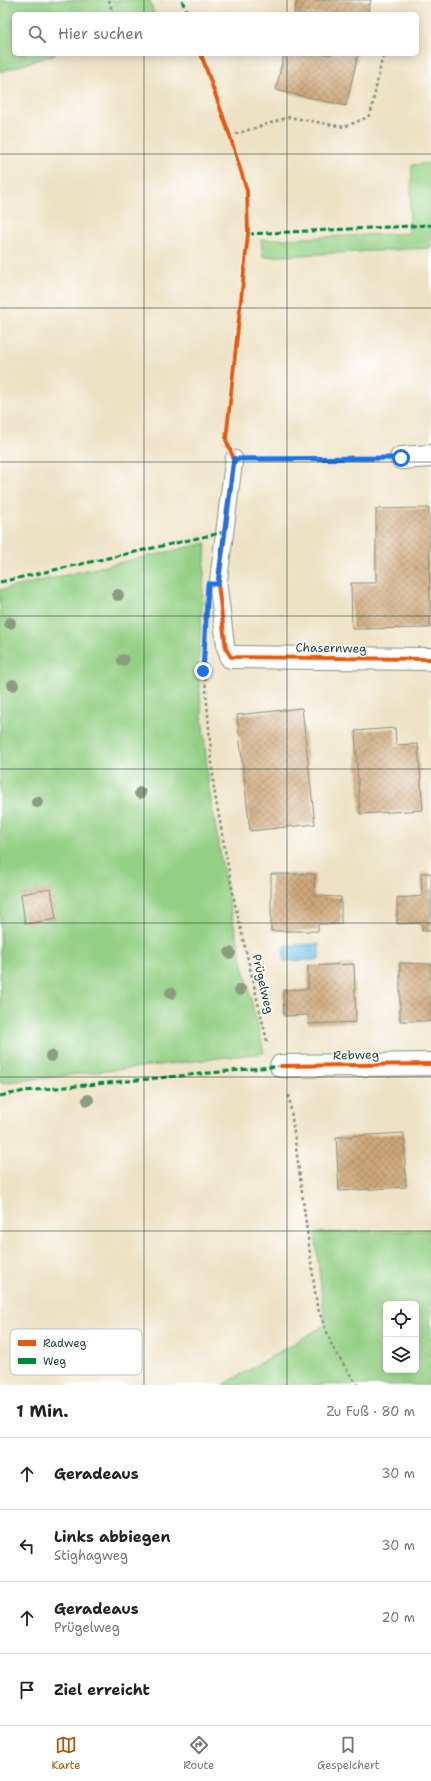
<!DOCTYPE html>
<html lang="de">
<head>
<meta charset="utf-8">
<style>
	body { margin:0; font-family:"Shantell Sans",sans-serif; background:#f6f6f6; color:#222 }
	.controls { position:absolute; right:12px; bottom:12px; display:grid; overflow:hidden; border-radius:6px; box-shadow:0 2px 10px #0003 }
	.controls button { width:36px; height:36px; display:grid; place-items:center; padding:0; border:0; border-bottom:1px solid #e0e0e0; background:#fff; color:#222; font:20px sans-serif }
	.stop { position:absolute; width:12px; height:12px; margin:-9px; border:3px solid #1a73e8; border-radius:50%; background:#fff }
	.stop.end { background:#1a73e8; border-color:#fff; box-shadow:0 1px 4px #0008 }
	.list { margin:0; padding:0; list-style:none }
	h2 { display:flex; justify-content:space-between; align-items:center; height:52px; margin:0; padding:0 16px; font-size:17px }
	h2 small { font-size:13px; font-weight:400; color:#767676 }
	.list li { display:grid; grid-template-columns:26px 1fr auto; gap:12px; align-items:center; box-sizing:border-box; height:72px; padding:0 16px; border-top:1px solid #e0e0e0 }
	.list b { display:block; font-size:15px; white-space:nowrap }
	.list p { margin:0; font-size:13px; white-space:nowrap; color:#767676 }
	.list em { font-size:13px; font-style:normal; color:#767676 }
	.icon { flex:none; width:22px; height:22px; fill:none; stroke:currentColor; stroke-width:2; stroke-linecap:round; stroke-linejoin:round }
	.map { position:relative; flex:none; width:431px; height:1385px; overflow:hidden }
	.search { position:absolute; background:#fff; box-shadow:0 2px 10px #0003; left:12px; right:12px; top:12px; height:44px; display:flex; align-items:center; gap:10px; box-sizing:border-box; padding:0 14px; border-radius:6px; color:#767676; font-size:15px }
	.sheet { height:340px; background:#fff }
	nav { display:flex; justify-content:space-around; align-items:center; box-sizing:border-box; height:56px; border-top:1px solid #e0e0e0; background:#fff; font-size:11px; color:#767676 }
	nav a { display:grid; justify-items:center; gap:2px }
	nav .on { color:#b45309 }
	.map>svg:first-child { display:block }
</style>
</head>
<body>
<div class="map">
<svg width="431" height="1385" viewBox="0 0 431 1385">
	<defs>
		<pattern id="building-cross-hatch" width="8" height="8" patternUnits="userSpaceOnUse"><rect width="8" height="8" fill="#cea778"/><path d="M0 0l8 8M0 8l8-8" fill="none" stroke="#a78963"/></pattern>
	</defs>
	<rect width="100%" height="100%" fill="#fff"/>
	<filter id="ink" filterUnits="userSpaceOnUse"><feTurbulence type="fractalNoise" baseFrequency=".025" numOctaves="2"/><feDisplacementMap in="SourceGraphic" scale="8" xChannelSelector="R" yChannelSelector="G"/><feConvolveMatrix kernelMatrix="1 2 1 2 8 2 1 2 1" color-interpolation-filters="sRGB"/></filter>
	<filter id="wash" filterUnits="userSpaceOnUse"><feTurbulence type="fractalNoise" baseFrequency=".012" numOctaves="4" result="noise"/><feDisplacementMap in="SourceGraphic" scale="16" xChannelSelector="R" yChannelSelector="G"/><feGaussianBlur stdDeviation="0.9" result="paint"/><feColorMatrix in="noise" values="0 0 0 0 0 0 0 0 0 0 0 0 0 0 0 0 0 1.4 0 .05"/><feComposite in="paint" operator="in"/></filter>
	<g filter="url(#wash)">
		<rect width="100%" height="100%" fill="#eee2c4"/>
		<g fill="#94d085" stroke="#5a865c" fill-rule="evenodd">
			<polygon points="0,0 150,0 154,14 14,14 14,54 56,54 0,72"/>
			<polygon points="431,163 431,248 263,257 261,240 409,233 412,165"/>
			<polygon points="206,543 198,671 209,790 230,908 264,1053 0,1083 0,590"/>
			<path d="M431,1230V1385H223L325,1325L315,1233ZM386,1304H416V1370H386Z"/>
		</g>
		<polygon fill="#64bbe1" stroke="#427c8a" points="319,944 319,960 284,961 284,945"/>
		<g id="blocks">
			<g fill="url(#building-cross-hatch)">
				<polygon points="297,0 371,0 367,14 294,14"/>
				<polygon points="284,54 358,54 346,106 276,90"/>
				<polygon points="429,508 430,628 352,629 351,583 376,583 376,509"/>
				<polygon points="302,708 315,824 250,831 237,715"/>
				<polygon points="395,728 396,745 418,744 423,810 360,814 355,731"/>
				<polygon points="421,873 431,873 431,931 422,931 421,923 397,924 397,898 422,896"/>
				<polygon points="271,874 315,874 314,896 341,897 341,924 318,924 318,931 271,931"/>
				<polygon points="51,889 56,919 25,924 21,894"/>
				<polygon points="400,963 431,964 431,1021 400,1021"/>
				<polygon points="354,964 356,1022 308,1024 308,1015 284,1016 283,990 308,989 308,966"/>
				<polygon points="404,1133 406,1187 339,1191 336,1137"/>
			</g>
		</g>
	</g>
	<g filter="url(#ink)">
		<use href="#blocks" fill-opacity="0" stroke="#86907c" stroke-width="1"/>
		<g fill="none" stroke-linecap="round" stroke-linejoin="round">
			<defs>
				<polyline id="lane" points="231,657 226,649 218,584 234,459"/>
				<g id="street">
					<polyline points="401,458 431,456"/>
					<polyline points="231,657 431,659"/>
					<polyline points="281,1066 431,1064"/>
				</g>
			</defs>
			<use href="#lane" stroke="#86907c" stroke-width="19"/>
			<use href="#street" stroke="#86907c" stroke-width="24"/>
			<g stroke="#86907c" stroke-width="2.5" stroke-dasharray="3 3" stroke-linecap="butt">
				<polyline points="109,0 113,14"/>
				<polyline points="230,136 289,117 344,127 368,117 371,112 383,54"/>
				<polyline points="260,459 373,458"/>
				<polyline points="204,666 214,789 235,904 267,1041"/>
				<polyline points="289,1095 317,1306 333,1348 357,1385"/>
			</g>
			<use href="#lane" stroke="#fff" stroke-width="17"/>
			<use href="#street" stroke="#fff" stroke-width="22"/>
			<g stroke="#00873e" stroke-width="3" stroke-dasharray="6 3" stroke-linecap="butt">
				<polyline points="182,0 187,14"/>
				<polyline points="248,234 431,225"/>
				<polyline points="0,582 225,532"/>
				<polyline points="0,1096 25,1091 281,1066"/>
			</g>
			<defs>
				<g id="cycleway">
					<polyline points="201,54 230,136 247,191 248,234 226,440 234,459 218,584 226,649 231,657 431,659"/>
					<polyline points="281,1066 431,1064"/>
				</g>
			</defs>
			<use href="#cycleway" stroke="#fff" stroke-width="6"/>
			<use href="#cycleway" stroke="#e8590c" stroke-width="4"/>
		</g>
		<g fill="#8c9c80">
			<circle cx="118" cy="595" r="6"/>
			<circle cx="10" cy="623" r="6"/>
			<circle cx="123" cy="660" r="6"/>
			<circle cx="13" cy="685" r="6"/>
			<circle cx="140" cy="793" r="6"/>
			<circle cx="37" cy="802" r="6"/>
			<circle cx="230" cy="953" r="6"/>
			<circle cx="240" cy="990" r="6"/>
			<circle cx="171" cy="993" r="6"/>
			<circle cx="51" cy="1056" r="6"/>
			<circle cx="88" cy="1100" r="6"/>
		</g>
	</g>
	<g fill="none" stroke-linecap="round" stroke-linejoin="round" filter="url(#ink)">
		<polyline stroke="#1a73e8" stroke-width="5" points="203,671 208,584 218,584 234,459 401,458"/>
	</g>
	<path fill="none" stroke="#1f3d34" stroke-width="1" stroke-opacity="0.55" d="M144,0V14M287,0V14M144,54V1385M287,54V1385M0,154H431M0,308H431M0,462H431M0,616H431M0,769H431M0,923H431M0,1077H431M0,1231H431"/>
	<g text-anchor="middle" stroke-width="3" stroke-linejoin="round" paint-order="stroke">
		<g font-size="12" fill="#1f3d34" stroke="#fff">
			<text transform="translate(331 648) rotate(1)" y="4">Chasernweg</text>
			<text transform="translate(263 984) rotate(77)" y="4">Prügelweg</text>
			<text transform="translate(356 1055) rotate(-1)" y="4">Rebweg</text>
		</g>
	</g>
	<rect x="10" y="1329" width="132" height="46" rx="6" fill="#fff" stroke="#bcc5c2" stroke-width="1"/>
	<rect x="18" y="1340" width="18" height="6" fill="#e8590c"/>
	<rect x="18" y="1358" width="18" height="6" fill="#00873e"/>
	<g font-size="11" fill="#1f3d34">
		<text x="43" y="1347">Radweg</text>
		<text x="43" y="1365">Weg</text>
	</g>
</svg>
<div class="controls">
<button><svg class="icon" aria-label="locate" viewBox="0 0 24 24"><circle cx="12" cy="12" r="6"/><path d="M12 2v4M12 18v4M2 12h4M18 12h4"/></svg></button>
<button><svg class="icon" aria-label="layers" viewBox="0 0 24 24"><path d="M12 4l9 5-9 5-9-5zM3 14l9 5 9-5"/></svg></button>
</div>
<div class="stop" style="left:401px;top:458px"></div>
<div class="stop end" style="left:203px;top:671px"></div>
<div class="search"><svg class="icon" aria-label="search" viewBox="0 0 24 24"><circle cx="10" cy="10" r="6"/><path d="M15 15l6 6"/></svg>Hier suchen</div>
</div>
<section class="sheet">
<h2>1 Min.<small>Zu Fuß · 80 m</small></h2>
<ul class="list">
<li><svg class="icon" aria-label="ahead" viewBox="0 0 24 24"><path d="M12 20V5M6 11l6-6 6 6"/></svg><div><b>Geradeaus</b></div><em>30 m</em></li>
<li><svg class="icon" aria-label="left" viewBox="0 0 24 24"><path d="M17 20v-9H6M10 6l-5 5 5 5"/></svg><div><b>Links abbiegen</b><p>Stighagweg</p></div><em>30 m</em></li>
<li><svg class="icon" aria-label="ahead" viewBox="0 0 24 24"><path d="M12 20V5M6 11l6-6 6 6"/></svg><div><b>Geradeaus</b><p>Prügelweg</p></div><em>20 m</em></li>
<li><svg class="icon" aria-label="arrive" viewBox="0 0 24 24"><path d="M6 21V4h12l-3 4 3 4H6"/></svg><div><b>Ziel erreicht</b></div></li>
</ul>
</section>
<nav>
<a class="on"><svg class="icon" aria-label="map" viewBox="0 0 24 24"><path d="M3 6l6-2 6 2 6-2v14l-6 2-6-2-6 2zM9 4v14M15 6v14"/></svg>Karte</a>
<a><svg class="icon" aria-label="directions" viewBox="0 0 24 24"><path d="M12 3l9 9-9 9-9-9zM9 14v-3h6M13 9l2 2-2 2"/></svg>Route</a>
<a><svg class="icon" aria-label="saved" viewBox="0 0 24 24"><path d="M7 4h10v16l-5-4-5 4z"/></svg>Gespeichert</a>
</nav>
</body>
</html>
